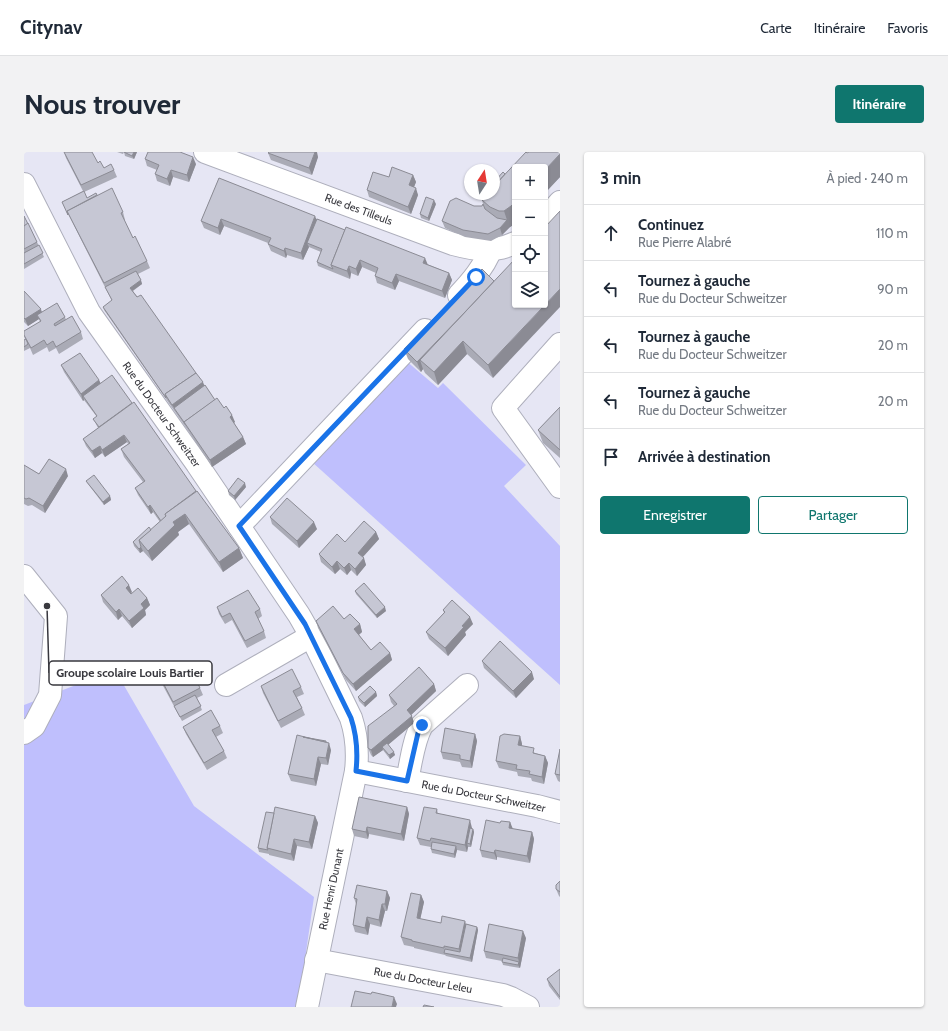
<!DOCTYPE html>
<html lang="fr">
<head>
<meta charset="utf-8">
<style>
	body { margin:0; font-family:Cabin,sans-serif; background:#f2f2f3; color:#1f2937 }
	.controls { position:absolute; right:12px; top:12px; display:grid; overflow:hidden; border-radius:4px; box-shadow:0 1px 3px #0004 }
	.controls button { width:36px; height:36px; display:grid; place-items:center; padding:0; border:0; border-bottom:1px solid #e0e1e3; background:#fff; color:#1f2937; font:20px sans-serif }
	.compass { position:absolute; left:440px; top:12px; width:36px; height:36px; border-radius:50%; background:#fff; box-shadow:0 1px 3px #0004; rotate:12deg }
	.stop { position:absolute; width:12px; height:12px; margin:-9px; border:3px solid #1a73e8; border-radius:50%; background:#fff }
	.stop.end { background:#1a73e8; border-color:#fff; box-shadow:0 1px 4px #0008 }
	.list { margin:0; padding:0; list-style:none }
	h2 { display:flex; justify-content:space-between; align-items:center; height:52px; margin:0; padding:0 16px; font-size:17px }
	h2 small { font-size:13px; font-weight:400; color:#747a83 }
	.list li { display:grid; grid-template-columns:26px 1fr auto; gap:12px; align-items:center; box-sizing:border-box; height:56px; padding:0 16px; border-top:1px solid #e0e1e3 }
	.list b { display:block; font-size:15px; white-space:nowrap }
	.list p { margin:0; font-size:13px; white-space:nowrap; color:#747a83 }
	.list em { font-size:13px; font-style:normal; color:#747a83 }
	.actions { display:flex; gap:8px; padding:12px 16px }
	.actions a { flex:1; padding:9px 0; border:1px solid #0f766e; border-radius:4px; text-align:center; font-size:14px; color:#0f766e }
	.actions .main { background:#0f766e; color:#fff }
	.icon { flex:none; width:22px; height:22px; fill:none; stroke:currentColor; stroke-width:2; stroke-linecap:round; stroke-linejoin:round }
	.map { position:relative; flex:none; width:536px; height:855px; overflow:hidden; border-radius:4px }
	header { display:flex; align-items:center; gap:24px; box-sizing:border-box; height:56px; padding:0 20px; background:#fff; border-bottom:1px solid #e0e1e3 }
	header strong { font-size:19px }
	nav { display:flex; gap:22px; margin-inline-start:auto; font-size:14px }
	.intro { display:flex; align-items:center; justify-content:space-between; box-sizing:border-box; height:96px; padding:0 24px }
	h1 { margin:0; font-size:28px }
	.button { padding:10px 18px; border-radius:4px; background:#0f766e; color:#fff; font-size:14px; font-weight:700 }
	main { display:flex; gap:24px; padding:0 24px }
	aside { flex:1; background:#fff; border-radius:4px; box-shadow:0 1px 3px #0004 }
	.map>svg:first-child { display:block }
</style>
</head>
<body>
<header>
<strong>Citynav</strong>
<nav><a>Carte</a><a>Itinéraire</a><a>Favoris</a></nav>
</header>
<div class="intro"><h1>Nous trouver</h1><a class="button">Itinéraire</a></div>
<main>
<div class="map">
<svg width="536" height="855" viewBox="0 0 536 855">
	<rect width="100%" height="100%" fill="#e6e6f4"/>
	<g fill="#bfbffd">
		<polygon points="381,208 414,236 419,231 502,313 480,334 536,394 536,533 288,310"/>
		<polygon points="91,518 170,654 290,745 274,855 0,855 0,553"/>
	</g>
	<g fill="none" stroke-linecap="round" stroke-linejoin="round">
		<defs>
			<g id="minor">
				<path id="s1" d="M181,0L429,92C452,98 469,101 491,91"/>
				<path id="s2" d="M0,32L65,160L173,312L275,463L287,484L327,566C333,584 334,600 332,619L283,855"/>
				<polyline points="521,67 536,50"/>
				<path d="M435,143C449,128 458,117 467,98"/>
				<polyline points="536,192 479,256 536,335"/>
				<polyline points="215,374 401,178"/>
				<polyline points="0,424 32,464 26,543 10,574 0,581"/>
				<polyline points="202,533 287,484"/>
				<path id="s3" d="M332,619L513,654L536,660"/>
				<path d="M383,629C387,611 389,589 398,573L443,533"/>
				<path id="s4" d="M292,808L479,843L487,846L504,855"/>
			</g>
		</defs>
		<use href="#minor" stroke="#aeafbc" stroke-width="24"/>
		<use href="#minor" stroke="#fff" stroke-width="22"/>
	</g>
	<g fill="#aaabb6">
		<polygon points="40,0 74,11 80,16 90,18 93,25 60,40 63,46 73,43 99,60 101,68 100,68 109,86 123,109 126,116 114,122 118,132 109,139 191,248 200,256 211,270 210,271 219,285 222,292 188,315 163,277 80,158 79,155 88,149 38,50 59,39 42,6"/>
		<polygon points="93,0 100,0 99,2"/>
		<polygon points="100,0 113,0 110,7 101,4"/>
		<polygon points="536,0 536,25 521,41 491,15 491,72 486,75 478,83 467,89 441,85 421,76 418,69 450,54 458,54 459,52 458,48 481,22 503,1"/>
		<polygon points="244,1 294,5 288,23 247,8"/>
		<polygon points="121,7 172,12 165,30 149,25 146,34 133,29 131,22 133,18 123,14"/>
		<polygon points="389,23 392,30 390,35 394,43 387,62 345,45 343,38 365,25"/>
		<polygon points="195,26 293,67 425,121 428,128 421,146 375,129 371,138 353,131 351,124 352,121 338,115 334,124 327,121 326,127 294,114 293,110 297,100 285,95 279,108 263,103 262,106 247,99 244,92 244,91 200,74 196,83 180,76 177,69"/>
		<polygon points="412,52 405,69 397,66 396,62"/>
		<polygon points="0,64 13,90 20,105 0,117"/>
		<polygon points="458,117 469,226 443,202 414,233 401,221 399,217 397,220 384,207 380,197"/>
		<polygon points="0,139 18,160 41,165 42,168 57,180 59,187 35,202 32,196 25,200 23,195 9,203 6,196 0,199 0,188 1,187 0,184 0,179 16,170 15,167 4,174 0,170"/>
		<polygon points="37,213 75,228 77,232 172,339 215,396 219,406 199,420 165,372 154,380 155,383 128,409 119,399 116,401 110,394 109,390 127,378 136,370 129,360 127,362 114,343 111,336 119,330 100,305 97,297 104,292 103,290 81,305 78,301 71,306 62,294 59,287 74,276 71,270 69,267 73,265 60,248 59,249 40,220"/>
		<polygon points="536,255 536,306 519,291 514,278"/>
		<polygon points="0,313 15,322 44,324 21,361 8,353 4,354 0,352"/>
		<polygon points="62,329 86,344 87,348 80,353 64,332"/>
		<polygon points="222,335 211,348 205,343 204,339"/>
		<polygon points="246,365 293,377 275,396 248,372"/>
		<polygon points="352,380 355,387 339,405 342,413 333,424 327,418 323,423 316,417 311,422 297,410 295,402 321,390"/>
		<polygon points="331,439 362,459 353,466 332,442"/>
		<polygon points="108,440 107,441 123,446 126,453 121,458 122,463 108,476 98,464 94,468 79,450 77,443"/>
		<polygon points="193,455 236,457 238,464 234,467 240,479 242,486 223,496 208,468 201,472 195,462"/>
		<polygon points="419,458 449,472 441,480 442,483 424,504 405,487 402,480 420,461"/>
		<polygon points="320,467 336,472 338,480 335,483 347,498 366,501 368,508 332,539 322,528 294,476 292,469"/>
		<polygon points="458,509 510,527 492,546 460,516"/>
		<polygon points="135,523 164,530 176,536 179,543 173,546 178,558 158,569 137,530"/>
		<polygon points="410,532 412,539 387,563 390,571 364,593 371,603 366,607 359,598 349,605 347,603 344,596 370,554 367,550 365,543"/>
		<polygon points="237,534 277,535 280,542 273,545 278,556 281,563 257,576 239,541"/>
		<polygon points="352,540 353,544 341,555 335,549 334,545"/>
		<polygon points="196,574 199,581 192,585 200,599 203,606 183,618 162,582 159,575"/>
		<polygon points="451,582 453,589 448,616 438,615 436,610 419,607 417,600"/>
		<polygon points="496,584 498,592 498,594 511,601 521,604 524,611 520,632 508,629 507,626 494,624 493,620 475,616 472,609"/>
		<polygon points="536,597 536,630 534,629 531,622"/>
		<polygon points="307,598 304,613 297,612 292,634 267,629 264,622"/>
		<polygon points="383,655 385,662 380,689 345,682 344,687 330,684 328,677"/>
		<polygon points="413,657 414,662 448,676 448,677 449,677 450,680 447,695 444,695 443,700 433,698 431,706 408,701 407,697 407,695 396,693 393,686"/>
		<polygon points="250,661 291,664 294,671 288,697 273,694 270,709 245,703 245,702 235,700 234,696"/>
		<polygon points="486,670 488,677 508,680 510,687 506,711 473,705 473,708 458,705 456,698 476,671"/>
		<polygon points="536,729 536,745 535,744 532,737"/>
		<polygon points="363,739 366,746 363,759 361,759 357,775 346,772 344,783 331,780 329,773 332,752 330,746"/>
		<polygon points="397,743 400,750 396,767 417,771 442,772 453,775 454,778 448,810 422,804 421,803 390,796 390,795 380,793 377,785"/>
		<polygon points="502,786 496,816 479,813 478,809 462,806 460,799"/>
		<polygon points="536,817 536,848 525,834 523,827"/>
	</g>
	<g fill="#8b8b94">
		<polygon points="110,0 113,0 110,7 108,4"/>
		<polygon points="291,0 293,0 294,5 288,23 285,16"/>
		<polygon points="536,2 536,25 521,41 521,18"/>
		<polygon points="169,5 172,12 165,30 163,23"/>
		<polygon points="147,18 149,25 146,34 143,27"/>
		<polygon points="389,23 392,30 388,40 385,33"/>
		<polygon points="392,36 394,43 387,62 384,55"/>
		<polygon points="410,48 412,52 405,69 404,66"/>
		<polygon points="491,50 491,72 486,75 478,83 476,76 483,68 480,59"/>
		<polygon points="291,64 294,71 283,91 285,95 279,108 277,101"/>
		<polygon points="197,67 200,74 196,83 194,76"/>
		<polygon points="261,96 263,103 262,106 260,99"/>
		<polygon points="401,106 404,113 399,111"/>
		<polygon points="336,108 338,115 334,124 332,117"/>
		<polygon points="325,114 327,121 326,127 323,119"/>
		<polygon points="425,121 428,128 421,146 418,139"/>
		<polygon points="372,122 375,129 371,138 368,131"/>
		<polygon points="117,128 118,132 108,139 106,136"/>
		<polygon points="471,130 396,208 399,217 397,220 393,210"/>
		<polygon points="536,137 536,155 469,226 464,213"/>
		<polygon points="17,157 19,165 13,163 15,167 4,174 1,167"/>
		<polygon points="439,189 443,202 414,233 410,220"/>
		<polygon points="75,228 78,235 59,244 60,248 59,249 57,242"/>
		<polygon points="179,230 182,238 150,256 148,253"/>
		<polygon points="208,263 211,270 208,272 206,265"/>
		<polygon points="100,283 103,290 81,305 78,298"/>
		<polygon points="219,285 222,292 188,315 186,308"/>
		<polygon points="76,294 78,301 71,306 68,299"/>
		<polygon points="42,317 44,324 21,361 19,354"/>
		<polygon points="221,331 222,335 211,348 210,344"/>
		<polygon points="86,344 87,348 80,353 79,350"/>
		<polygon points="126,353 129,360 127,362 124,355"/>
		<polygon points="161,362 165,372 154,380 155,383 128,409 124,399 149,370"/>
		<polygon points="290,370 293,377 275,396 273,389"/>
		<polygon points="352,380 355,387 336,408 334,401"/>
		<polygon points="117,395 119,399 116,401 115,397"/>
		<polygon points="215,396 219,406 199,420 195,410"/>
		<polygon points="340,406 342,413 333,424 331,417"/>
		<polygon points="313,409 316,417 311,422 308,415"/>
		<polygon points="325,411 327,418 323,423 320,416"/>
		<polygon points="105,433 108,440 105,443 102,436"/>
		<polygon points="123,446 126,453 121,458 122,463 108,476 105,469 117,452"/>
		<polygon points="361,455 362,459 353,466 352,463"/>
		<polygon points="95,457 98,464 94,468 92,460"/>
		<polygon points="446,465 449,472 441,480 442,483 424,504 421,496 438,474"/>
		<polygon points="336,472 338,480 333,484 330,477"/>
		<polygon points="366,501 368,508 332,539 329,532"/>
		<polygon points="508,520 510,527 492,546 489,539"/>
		<polygon points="410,532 412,539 385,565 383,558"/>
		<polygon points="352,540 353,544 341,555 340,551"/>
		<polygon points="388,564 390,571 359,597 358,595 359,598 349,605 347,598"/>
		<polygon points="451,582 453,589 448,616 446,609"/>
		<polygon points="496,584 498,592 497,600 494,593"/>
		<polygon points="305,591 307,598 304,613 302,606"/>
		<polygon points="370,600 371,603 366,607 365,603"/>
		<polygon points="521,604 524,611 520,632 518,625"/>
		<polygon points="294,605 297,612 292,634 290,627"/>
		<polygon points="383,655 385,662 380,689 377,682"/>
		<polygon points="291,664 294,671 288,697 285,690"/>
		<polygon points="446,668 448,676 445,692 443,691 444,695 443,700 441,693"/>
		<polygon points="486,670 489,677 485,676"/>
		<polygon points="343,675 345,682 344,687 342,680"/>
		<polygon points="449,677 450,680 447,695 446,692"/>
		<polygon points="508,680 510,687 506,711 503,704"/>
		<polygon points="270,687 273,694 270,709 267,702"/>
		<polygon points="432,694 433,698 431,706 430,702"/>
		<polygon points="471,698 473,705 473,708 470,701"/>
		<polygon points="363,739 366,746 363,759 361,752"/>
		<polygon points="397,743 400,750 395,773 393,766"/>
		<polygon points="358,752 361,759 357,775 355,768"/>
		<polygon points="343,765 346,772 344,783 341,776"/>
		<polygon points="441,769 443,776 438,804 435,797"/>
		<polygon points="453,775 454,778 448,810 446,806"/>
		<polygon points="499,779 502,786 496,816 494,813 495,810 494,806"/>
		<polygon points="370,845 373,852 372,855 368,855"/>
	</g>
	<g fill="#c6c7d4" stroke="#8b8b94">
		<polygon points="40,0 68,0 74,11 76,9 80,16 87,12 90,18 57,33"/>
		<polygon points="100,0 110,0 108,4"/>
		<polygon points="124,0 156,0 169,5 163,23 147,18 143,27 131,22 135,13 121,7"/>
		<polygon points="245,0 291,0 285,16 244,1"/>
		<polygon points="502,0 503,1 505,0 536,0 536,2 521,18 521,15 491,15 491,50 487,54 480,59 475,59 466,55 458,48 463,42 470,42 470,34"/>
		<polygon points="368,15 389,23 385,33 392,36 384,55 343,38 349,20 365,25"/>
		<polygon points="479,20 481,22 470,34 470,30"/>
		<polygon points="195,26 291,64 277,101 261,96 260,99 244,92 247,86 197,67 194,76 177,69"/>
		<polygon points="88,36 99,60 97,61 109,86 111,84 123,109 80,131 43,59"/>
		<polygon points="60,39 63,46 72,41 73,43 43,59 44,63 38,50"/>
		<polygon points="402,45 410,48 404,66 396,62"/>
		<polygon points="432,46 450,54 458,54 459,52 461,57 473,66 483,68 476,76 464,82 439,78 418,69 426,49"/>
		<polygon points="536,59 536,137 464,213 439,189 410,220 396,208 491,107 491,153 521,153 521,75"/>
		<polygon points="0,64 4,72 0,74"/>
		<polygon points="293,67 321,78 307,113 309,117 293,110 298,97 283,91"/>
		<polygon points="4,71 13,90 0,97 0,74"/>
		<polygon points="322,75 401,106 399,111 425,121 418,139 372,122 368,131 351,124 354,116 336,108 332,117 325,114 323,119 307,113"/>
		<polygon points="15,93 19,101 0,112 0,101"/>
		<polygon points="458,117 470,129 441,160 393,210 380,197"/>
		<polygon points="112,119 117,128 106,136 113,145 117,143 172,221 141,242 142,246 79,155 88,148 81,135"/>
		<polygon points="0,139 17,157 1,167 0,166"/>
		<polygon points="33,151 41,165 30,172 31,174 48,164 57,180 32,195 29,189 23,193 20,188 7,196 0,183 0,179 17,169 13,163"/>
		<polygon points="2,187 4,192 0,195 0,188"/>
		<polygon points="56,201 75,228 57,242 37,213"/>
		<polygon points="172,221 179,230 148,253 141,242"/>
		<polygon points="88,223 108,251 75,275 69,267 73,264 59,244"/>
		<polygon points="181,233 191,248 160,270 162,273 150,256"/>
		<polygon points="193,246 200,256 202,254 208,263 206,265 219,285 186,308 160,270"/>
		<polygon points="110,250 172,339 141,362 142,364 137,369 126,353 124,355 111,336 121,329 97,297 106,291 100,283 78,298 76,294 68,299 59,287"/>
		<polygon points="536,255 536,298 514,278"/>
		<polygon points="25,307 42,317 19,354 5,346 2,347 0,346 0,313 15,322"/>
		<polygon points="70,323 86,344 79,350 62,329"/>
		<polygon points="214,326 221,331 210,344 204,339"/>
		<polygon points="173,339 215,396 195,410 161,362 149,370 151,373 124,399 115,388 142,364 141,362"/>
		<polygon points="263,346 290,370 273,389 246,365"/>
		<polygon points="340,369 352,380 334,401 340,406 331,417 325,411 320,416 313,409 308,415 295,402 313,382 321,390"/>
		<polygon points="125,375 127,378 115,388 117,395 115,397 109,390"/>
		<polygon points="98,424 105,433 102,436 107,442 114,436 123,446 117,452 120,456 105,469 95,457 92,460 77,443"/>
		<polygon points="340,431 361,455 352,463 331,439"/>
		<polygon points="224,438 236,457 231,460 240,479 221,489 206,461 198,465 193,455"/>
		<polygon points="428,448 446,465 438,474 440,475 421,496 402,480 421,460 419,458"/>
		<polygon points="309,454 320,467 326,462 336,472 330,477 347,498 356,490 366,501 329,532 319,521 292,469"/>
		<polygon points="476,489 508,520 489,539 458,509"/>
		<polygon points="155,512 164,530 171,526 176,536 149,550 135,523"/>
		<polygon points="395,515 410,532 383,558 388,564 347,598 344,596 344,574 373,552 365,543"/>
		<polygon points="268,517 277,535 269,539 278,556 254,569 237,534"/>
		<polygon points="346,534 352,540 340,551 334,545"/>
		<polygon points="171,543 177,554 156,565 150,554"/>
		<polygon points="187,558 196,574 188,578 200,599 180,611 159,575"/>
		<polygon points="421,576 451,582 446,609 436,607 436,603 417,600"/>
		<polygon points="480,582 496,584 494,593 510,596 509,601 521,604 518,625 505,622 506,619 492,617 493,613 472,609 476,584"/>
		<polygon points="273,583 305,591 302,606 294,605 290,627 264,622"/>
		<polygon points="279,585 302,589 302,590"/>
		<polygon points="363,591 370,600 365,603 358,595"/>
		<polygon points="536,597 536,623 531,622"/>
		<polygon points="335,645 383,655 377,682 343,675 342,680 328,677"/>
		<polygon points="251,655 291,664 285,690 270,687 267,702 243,696"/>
		<polygon points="400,655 413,657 412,661 446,668 441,693 407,686 406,689 393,686"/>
		<polygon points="242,660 250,661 243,696 244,698 234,696"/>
		<polygon points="462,668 476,671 477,669 486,670 485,676 508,680 503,704 471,698 470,701 456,698"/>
		<polygon points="446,676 449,677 446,692 443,691"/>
		<polygon points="408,690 432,694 430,702 407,697"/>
		<polygon points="536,729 536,740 532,737 532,733"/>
		<polygon points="333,733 363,739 361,752 358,752 355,768 343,765 341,776 329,773 333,747 330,746"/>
		<polygon points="387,741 397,743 393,766 417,771 418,764 441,769 435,797 420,794 420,796 388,789 388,788 377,785"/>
		<polygon points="442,772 453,775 446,806 420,801 421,797 436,800"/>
		<polygon points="465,772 499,779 494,806 460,799"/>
		<polygon points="479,806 495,810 494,813 478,810"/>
		<polygon points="536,817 536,845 523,827"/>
		<polygon points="331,839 347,842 348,840 370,845 368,855 327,855"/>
		<polygon points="400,853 410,855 399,855"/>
	</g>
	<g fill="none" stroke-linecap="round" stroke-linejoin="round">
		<path stroke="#1a73e8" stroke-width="5" d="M398,573L394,581L383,629L332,619C334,600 333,584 327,566L281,472L215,374L452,125"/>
	</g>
	<g text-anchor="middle" stroke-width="4" stroke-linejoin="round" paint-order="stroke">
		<g font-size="11" fill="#38383e" stroke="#fff">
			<text dy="4" stroke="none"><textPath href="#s1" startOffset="164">Rue des Tilleuls</textPath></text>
			<text dy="4" stroke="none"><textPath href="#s2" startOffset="269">Rue du Docteur Schweitzer</textPath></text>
			<text dy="4" stroke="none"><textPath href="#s3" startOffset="130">Rue du Docteur Schweitzer</textPath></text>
			<text transform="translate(307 737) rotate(-78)" y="4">Rue Henri Dunant</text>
			<text dy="4" stroke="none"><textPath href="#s4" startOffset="109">Rue du Docteur Leleu</textPath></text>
		</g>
	</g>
	<path fill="none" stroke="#38383e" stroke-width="1.5" d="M23 454L25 521"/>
	<circle fill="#38383e" stroke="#fff" stroke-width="1.5" cx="23" cy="454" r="4"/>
	<rect fill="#fff" stroke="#38383e" stroke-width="1.5" x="25" y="509" width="163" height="24" rx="4"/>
	<g font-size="12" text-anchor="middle" font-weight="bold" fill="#38383e">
		<text x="106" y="525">Groupe scolaire Louis Bartier</text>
	</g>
</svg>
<div class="controls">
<button>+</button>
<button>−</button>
<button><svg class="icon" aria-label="locate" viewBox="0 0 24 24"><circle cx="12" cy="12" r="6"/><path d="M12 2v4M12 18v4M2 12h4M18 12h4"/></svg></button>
<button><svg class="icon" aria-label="layers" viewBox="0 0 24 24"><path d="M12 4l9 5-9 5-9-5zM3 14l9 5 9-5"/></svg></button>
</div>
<svg class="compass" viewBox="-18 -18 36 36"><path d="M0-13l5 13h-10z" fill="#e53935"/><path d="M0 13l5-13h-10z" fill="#747a83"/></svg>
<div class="stop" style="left:452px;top:125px"></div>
<div class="stop end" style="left:398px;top:573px"></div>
</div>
<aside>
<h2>3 min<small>À pied · 240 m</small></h2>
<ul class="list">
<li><svg class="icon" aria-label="ahead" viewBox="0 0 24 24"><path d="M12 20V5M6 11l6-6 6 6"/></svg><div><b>Continuez</b><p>Rue Pierre Alabré</p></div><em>110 m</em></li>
<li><svg class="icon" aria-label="left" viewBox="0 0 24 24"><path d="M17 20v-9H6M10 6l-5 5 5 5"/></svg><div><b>Tournez à gauche</b><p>Rue du Docteur Schweitzer</p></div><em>90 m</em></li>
<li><svg class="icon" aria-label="left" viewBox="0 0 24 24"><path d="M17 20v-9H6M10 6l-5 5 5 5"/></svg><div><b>Tournez à gauche</b><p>Rue du Docteur Schweitzer</p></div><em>20 m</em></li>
<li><svg class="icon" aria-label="left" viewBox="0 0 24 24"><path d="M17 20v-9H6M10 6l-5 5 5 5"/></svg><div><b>Tournez à gauche</b><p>Rue du Docteur Schweitzer</p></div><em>20 m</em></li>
<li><svg class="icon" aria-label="arrive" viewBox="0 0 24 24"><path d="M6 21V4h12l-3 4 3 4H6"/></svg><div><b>Arrivée à destination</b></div></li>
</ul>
<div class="actions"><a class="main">Enregistrer</a><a>Partager</a></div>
</aside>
</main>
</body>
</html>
